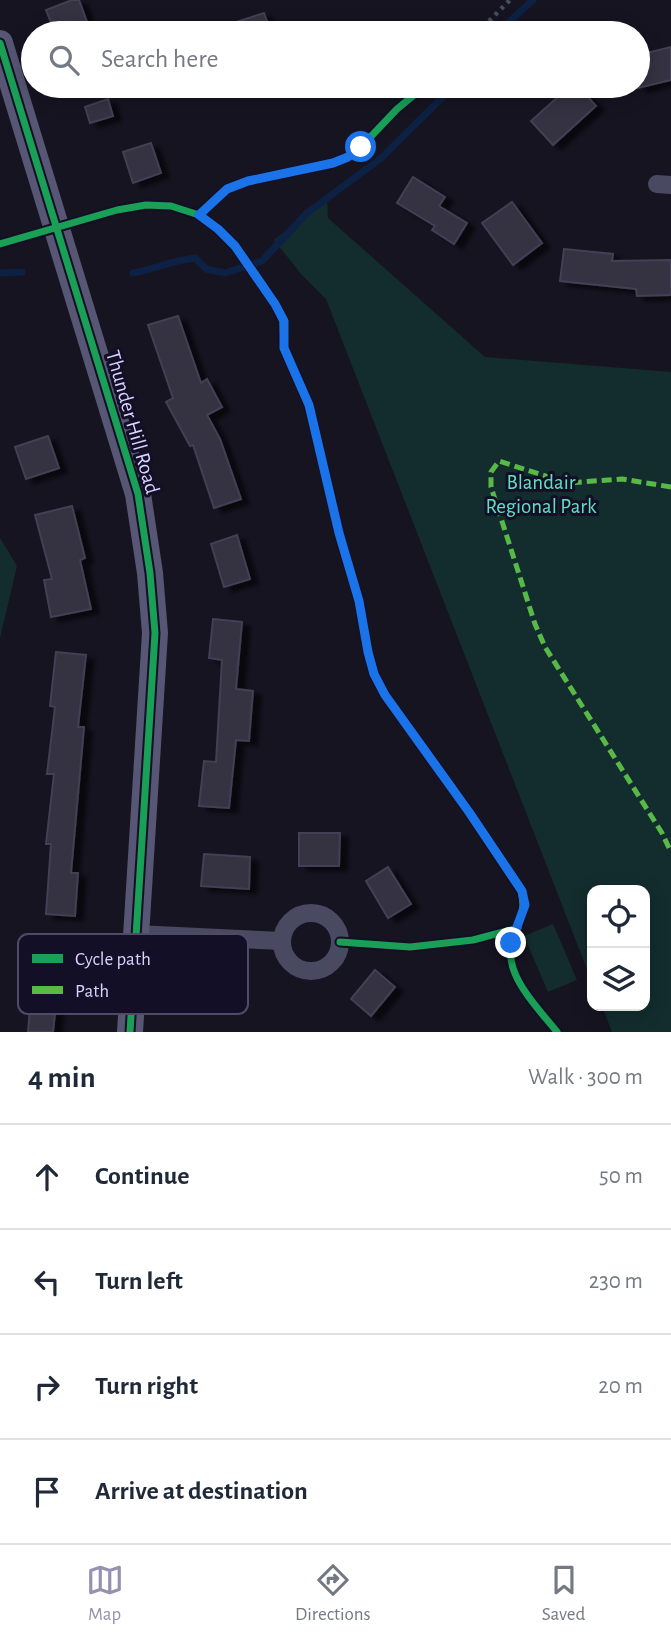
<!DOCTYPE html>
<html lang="en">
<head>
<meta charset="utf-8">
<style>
	body { margin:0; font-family:"Alegreya Sans",sans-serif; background:#f6f6f7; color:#1f2937 }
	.controls { position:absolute; right:21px; bottom:21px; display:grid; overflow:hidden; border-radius:14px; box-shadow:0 4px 18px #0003 }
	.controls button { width:63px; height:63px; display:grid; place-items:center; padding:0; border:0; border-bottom:2px solid #e0e1e3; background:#fff; color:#1f2937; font:35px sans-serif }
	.stop { position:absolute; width:21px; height:21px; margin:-16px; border:5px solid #1a73e8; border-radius:50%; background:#fff }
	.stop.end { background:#1a73e8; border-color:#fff; box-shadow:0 2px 7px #0008 }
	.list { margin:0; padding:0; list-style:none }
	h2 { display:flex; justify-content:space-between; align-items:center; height:91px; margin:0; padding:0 28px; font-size:30px }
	h2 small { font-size:23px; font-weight:400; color:#747a83 }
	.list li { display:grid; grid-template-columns:46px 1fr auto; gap:21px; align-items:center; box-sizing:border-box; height:105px; padding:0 28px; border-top:2px solid #e0e1e3 }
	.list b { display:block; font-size:26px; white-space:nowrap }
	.list em { font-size:23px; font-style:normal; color:#747a83 }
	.icon { flex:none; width:38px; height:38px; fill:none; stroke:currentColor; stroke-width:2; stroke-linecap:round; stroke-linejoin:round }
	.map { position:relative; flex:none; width:671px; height:1032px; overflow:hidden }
	.search { position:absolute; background:#fff; box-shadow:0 4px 18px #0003; left:21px; right:21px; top:21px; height:77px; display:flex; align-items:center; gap:18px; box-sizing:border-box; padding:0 24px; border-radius:38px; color:#747a83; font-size:26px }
	.sheet { height:511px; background:#fff }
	nav { display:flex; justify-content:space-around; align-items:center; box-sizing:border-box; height:98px; border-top:2px solid #e0e1e3; background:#fff; font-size:19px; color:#747a83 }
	nav a { display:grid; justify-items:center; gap:4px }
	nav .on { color:#9591b1 }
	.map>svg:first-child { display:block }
</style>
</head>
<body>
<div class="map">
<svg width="671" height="1032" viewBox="0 0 671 1032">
	<defs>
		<filter id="shadow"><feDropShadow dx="8" dy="4.5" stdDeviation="2" flood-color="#0009"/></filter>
	</defs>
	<rect width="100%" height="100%" fill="#161421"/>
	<g fill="#132c2d">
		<polygon points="327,197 328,218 485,357 671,372 671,1032 612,1032 602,1006 645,1006 645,890 592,890 592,982 326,299 301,274 274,240"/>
		<polygon points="0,538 17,566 0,638"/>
		<polygon points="553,924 577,980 548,992 524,936"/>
	</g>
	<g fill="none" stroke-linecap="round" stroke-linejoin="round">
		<g stroke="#0d2144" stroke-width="7">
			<polyline points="497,33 533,0"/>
			<polyline points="0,273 22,272"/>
			<path d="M133,273C155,269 174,260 195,258L206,269L225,273L262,261L307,213L380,159L454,86"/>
		</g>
	</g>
	<g fill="#343243" stroke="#433f54" stroke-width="2" filter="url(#shadow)">
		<polygon points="72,0 79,0 91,33 62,33 60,28 54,30 46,10"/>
		<polygon points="264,13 271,33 213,33 212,30"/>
		<polygon points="671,47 671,80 638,88 638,55"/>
		<polygon points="570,86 578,86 596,106 553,145 531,121"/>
		<polygon points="108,99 113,116 90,123 85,107"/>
		<polygon points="151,143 161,173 133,183 123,152"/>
		<polygon points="413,177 445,197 439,206 467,223 454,244 432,230 435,226 397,203"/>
		<polygon points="512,202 542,243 513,265 482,223"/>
		<polygon points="564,249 613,254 612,261 671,260 671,295 637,296 636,289 560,281"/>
		<polygon points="178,316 201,383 207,379 222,407 207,415 220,439 241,499 214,508 193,445 190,446 166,402 173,398 148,325"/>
		<polygon points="48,436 59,468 26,479 15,447"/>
		<polygon points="72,506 85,558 80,560 91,609 51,617 44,580 52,579 35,515"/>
		<polygon points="237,535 250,579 224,587 211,544"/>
		<polygon points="213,619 242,622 236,689 253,691 249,741 236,740 229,808 199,806 204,761 216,762 222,660 209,658"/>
		<polygon points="56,652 86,655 78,727 84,727 71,873 78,873 75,916 46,914 51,844 46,844 54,774 47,774 55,707 50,706"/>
		<polygon points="299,833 340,833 339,866 299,866"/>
		<polygon points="204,854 250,857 249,889 201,886"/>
		<polygon points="388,867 411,904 388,918 366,881"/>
		<polygon points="25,946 68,948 67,985 58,984 53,1032 28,1032 32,984 24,983"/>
		<polygon points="375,970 395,987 371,1016 351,999"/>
	</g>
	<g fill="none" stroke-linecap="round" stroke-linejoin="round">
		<g stroke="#44505f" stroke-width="4.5" stroke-dasharray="3.5 5" stroke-linecap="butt">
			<polyline points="477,33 510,0"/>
			<polyline points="199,215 227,189 249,181 333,163 348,157 361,147 397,109 425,86"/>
			<path d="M82,220L146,205L171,206L199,215L218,229L235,246L275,304L283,321L284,348L309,405L339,533L359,601L368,652L374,674L385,695L469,812L521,891C527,914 517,922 512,943C503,975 539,1009 557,1032"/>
			<polyline points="0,244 26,234"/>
		</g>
		<g stroke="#4a4962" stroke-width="18">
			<polyline points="657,184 671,185"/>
			<circle cx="311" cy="942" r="29"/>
			<polyline points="136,934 282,941"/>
		</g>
		<polyline stroke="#575674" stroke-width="26" points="0,43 138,494 150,573 155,633 130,1032"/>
		<polyline stroke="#58b947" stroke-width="5" stroke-dasharray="10 5" stroke-linecap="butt" points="671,487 622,479 567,483 499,461 491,472 491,487 535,624 545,647 662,833 671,852"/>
		<defs>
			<g id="cycleway">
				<polyline points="0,43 138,494 150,573 155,633 130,1032"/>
				<polyline points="199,215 227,189 249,181 333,163 348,157 361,147 397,109 425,86"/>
				<path d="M0,244L117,210L146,205L171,206L199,215L218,229L235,246L275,304L283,321L284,348L309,405L339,533L359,601L368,652L374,674L385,695L469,812L521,891C527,914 517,922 512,943C503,975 539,1009 557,1032"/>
				<polyline points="340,942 410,947 473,940 518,928"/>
			</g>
		</defs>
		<use href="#cycleway" stroke="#130f26" stroke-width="11"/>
		<use href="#cycleway" stroke="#1a9f57" stroke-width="7"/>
	</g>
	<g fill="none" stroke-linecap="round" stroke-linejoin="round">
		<polyline stroke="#1a73e8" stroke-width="9" points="361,147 348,157 333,163 248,181 227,189 199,215 218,229 235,246 275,304 284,321 284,348 309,405 339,533 359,601 368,652 374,674 385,695 469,812 522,891 525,905 511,943"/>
	</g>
	<g text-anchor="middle" stroke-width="6" stroke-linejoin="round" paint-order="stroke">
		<g font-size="21" fill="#d9d4ff" stroke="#130f26">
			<text transform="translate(133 422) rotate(74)" y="7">Thunder Hill Road</text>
		</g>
		<g font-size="21" fill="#5fe0c0" stroke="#130f26">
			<text x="541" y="489">Blandair<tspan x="541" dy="24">Regional Park</tspan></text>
		</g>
	</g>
	<rect x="18" y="934" width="230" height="80" rx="10" fill="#130f26" stroke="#4e4a67" stroke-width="2"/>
	<rect x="32" y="954" width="31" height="9" fill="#1a9f57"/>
	<rect x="32" y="986" width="31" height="8" fill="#58b947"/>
	<g font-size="19" fill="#d9d4ff">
		<text x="75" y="965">Cycle path</text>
		<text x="75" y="997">Path</text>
	</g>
</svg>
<div class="controls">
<button><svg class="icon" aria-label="locate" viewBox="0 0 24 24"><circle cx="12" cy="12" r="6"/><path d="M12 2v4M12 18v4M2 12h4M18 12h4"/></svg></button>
<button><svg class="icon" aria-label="layers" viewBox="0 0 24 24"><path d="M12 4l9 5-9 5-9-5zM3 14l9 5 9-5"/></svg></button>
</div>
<div class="stop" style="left:361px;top:147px"></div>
<div class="stop end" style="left:511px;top:943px"></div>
<div class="search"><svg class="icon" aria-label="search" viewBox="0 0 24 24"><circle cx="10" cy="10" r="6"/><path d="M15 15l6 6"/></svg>Search here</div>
</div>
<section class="sheet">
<h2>4 min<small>Walk · 300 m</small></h2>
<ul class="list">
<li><svg class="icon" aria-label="ahead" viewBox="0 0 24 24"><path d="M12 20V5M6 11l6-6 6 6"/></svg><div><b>Continue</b></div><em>50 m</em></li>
<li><svg class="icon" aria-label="left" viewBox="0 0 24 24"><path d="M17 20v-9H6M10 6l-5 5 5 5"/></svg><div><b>Turn left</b></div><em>230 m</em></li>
<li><svg class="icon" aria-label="right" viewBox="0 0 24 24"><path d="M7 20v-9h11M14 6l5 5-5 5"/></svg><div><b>Turn right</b></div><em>20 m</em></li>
<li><svg class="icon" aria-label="arrive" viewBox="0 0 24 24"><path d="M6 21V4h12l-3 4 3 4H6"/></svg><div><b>Arrive at destination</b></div></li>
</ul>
</section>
<nav>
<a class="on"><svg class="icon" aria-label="map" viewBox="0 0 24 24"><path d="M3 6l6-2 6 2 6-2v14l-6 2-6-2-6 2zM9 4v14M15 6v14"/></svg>Map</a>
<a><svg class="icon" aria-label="directions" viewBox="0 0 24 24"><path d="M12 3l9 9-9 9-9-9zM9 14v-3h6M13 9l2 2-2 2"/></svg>Directions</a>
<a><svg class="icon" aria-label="saved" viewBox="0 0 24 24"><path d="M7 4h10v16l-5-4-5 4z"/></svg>Saved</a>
</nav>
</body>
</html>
